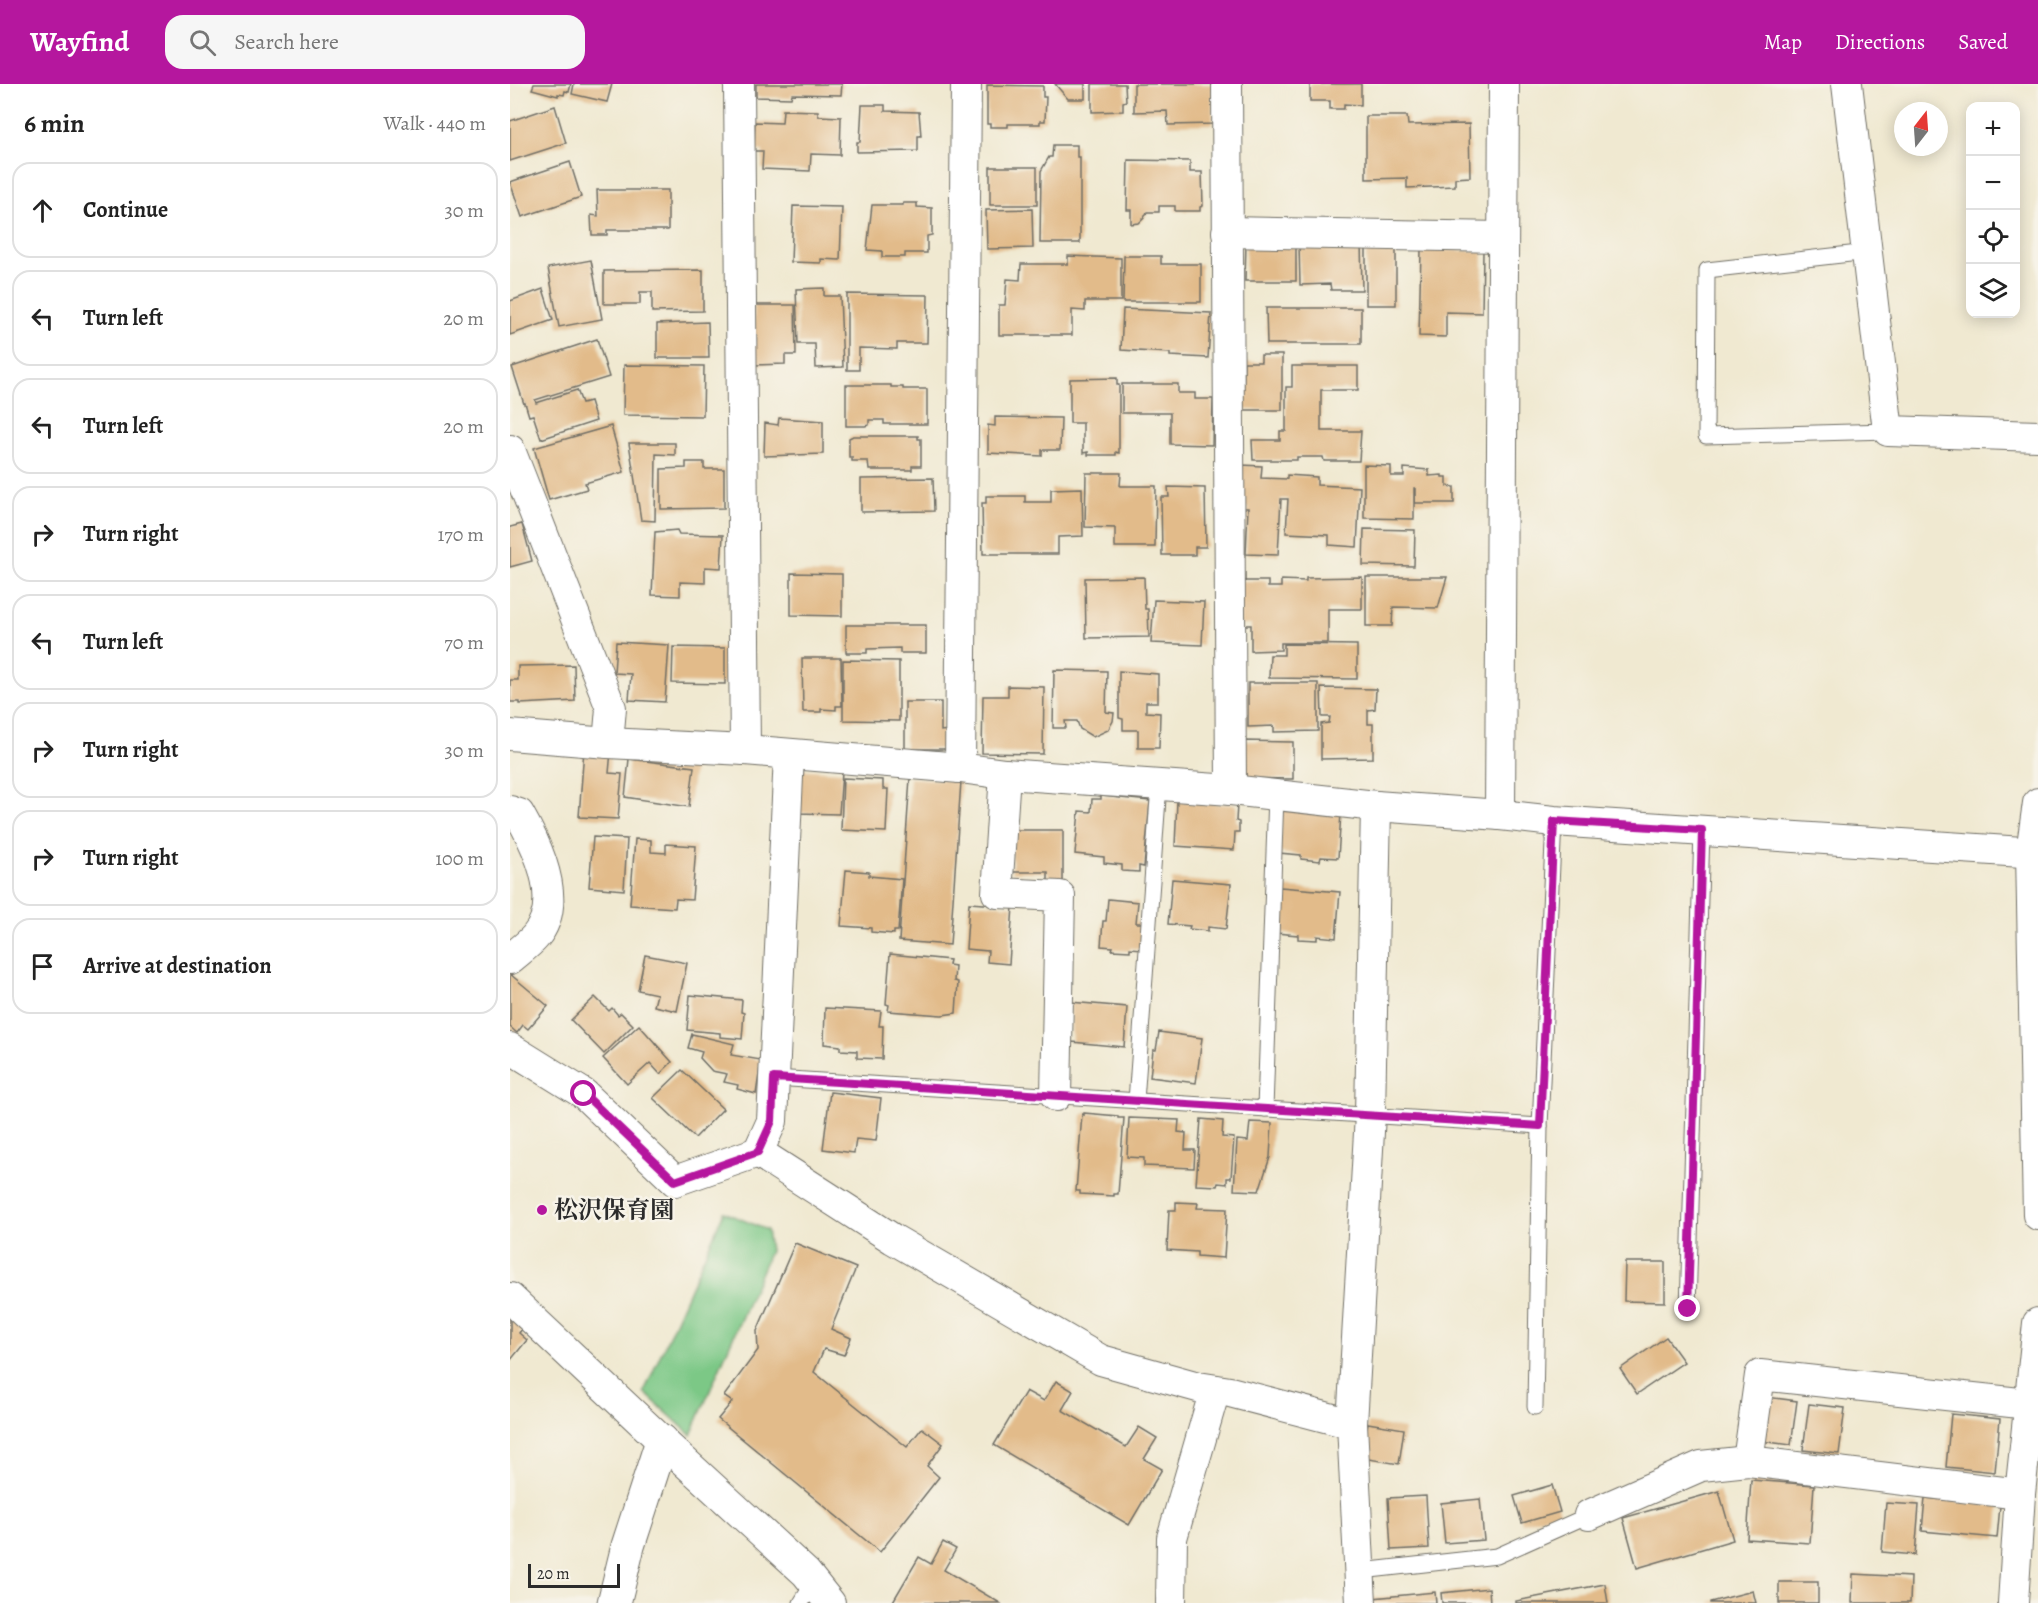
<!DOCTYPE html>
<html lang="en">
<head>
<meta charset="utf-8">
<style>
	body { margin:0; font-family:Alegreya,"Noto Serif JP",serif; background:#f6f6f6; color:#222 }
	.controls { position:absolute; right:18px; top:18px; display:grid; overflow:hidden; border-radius:12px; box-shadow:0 3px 15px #0003 }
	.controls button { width:54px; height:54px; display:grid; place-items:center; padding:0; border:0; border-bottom:2px solid #e0e0e0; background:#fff; color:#222; font:30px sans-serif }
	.compass { position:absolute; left:1384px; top:18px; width:54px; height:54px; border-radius:50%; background:#fff; box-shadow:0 3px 15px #0003; rotate:17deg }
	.scale { position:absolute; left:18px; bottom:15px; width:92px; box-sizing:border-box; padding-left:6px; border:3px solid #2b2b2b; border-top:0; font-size:16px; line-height:21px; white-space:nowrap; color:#2b2b2b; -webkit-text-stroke:4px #f7f3e8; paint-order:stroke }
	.stop { position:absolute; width:18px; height:18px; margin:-14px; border:4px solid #b5179e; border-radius:50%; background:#fff }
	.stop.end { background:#b5179e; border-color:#fff; box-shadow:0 2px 6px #0008 }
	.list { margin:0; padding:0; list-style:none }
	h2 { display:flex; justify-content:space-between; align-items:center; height:78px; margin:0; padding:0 24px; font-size:26px }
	h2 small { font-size:20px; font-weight:400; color:#767676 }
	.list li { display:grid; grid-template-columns:39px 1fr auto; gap:18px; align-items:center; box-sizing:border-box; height:96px; margin:0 12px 12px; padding:0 12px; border:2px solid #e0e0e0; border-radius:18px }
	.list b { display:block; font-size:22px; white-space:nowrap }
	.list em { font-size:20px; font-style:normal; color:#767676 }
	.icon { flex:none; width:33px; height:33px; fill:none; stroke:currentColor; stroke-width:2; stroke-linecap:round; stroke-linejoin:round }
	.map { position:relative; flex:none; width:1528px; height:1519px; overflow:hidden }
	header { display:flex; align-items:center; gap:36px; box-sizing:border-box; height:84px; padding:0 30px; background:#b5179e; color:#fff }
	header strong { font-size:28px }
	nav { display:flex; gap:33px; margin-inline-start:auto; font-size:21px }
	.search { width:420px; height:54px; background:#f6f6f6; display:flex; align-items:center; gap:15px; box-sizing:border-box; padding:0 21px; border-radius:18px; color:#767676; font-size:22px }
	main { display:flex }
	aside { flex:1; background:#fff }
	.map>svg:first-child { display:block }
</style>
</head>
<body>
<header>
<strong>Wayfind</strong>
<div class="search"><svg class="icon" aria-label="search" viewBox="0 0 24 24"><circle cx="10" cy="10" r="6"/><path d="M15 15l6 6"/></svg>Search here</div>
<nav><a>Map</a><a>Directions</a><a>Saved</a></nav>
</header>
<main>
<aside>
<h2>6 min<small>Walk · 440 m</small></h2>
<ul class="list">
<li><svg class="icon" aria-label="ahead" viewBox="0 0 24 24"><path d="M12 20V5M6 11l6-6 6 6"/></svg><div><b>Continue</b></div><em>30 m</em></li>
<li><svg class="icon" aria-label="left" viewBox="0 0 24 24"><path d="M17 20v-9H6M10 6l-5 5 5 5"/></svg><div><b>Turn left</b></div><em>20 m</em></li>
<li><svg class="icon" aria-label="left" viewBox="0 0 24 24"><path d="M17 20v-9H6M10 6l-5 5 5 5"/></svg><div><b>Turn left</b></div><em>20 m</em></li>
<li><svg class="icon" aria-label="right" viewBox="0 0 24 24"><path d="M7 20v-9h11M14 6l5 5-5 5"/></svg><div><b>Turn right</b></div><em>170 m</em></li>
<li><svg class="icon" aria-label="left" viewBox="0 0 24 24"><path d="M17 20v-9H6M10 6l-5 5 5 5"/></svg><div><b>Turn left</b></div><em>70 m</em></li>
<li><svg class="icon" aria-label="right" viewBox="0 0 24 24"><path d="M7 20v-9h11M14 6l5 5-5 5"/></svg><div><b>Turn right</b></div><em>30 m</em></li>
<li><svg class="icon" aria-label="right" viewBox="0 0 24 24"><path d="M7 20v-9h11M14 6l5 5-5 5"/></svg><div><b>Turn right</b></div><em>100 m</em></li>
<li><svg class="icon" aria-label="arrive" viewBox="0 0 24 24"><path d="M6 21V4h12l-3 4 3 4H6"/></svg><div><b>Arrive at destination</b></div></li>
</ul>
</aside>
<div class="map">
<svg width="1528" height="1519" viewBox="0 0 1528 1519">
	<rect width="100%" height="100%" fill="#f7f3e8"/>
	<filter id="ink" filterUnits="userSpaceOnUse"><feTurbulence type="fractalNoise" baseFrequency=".0167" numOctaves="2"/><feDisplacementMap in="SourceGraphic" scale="12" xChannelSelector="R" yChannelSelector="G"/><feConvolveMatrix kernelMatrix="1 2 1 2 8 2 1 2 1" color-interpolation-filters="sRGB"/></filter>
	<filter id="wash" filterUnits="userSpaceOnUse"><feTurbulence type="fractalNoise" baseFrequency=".008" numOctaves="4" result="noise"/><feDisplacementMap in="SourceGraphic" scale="24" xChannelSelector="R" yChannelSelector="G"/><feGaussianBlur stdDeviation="1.35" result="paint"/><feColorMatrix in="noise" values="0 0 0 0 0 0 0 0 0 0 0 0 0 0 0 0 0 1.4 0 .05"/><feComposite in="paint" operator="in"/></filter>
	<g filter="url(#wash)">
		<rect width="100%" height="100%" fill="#f0e9d1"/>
		<polygon fill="#7cc886" stroke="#547a58" stroke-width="1.5" points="214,1128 257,1146 260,1167 181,1351 134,1308"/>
		<g id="blocks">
			<g fill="#e2bb8a">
				<polygon points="24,0 61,0 59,8 55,7 54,11 48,10 48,12 22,5"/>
				<polygon points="64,0 102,0 97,18 62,10"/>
				<polygon points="246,0 332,0 331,11 282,10 281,14 246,13"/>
				<polygon points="545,0 575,0 575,15 558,15"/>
				<polygon points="582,0 615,0 616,17 613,18 613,27 582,28"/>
				<polygon points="624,0 702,0 703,40 658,41 657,27 624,28"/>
				<polygon points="800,0 851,0 851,21 834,20 834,25 820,25 820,17 800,17"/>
				<polygon points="477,1 533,2 533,13 536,13 535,37 530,37 530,40 498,40 498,43 480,43 480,40 477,40"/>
				<polygon points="352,21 375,21 375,27 409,28 411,52 408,52 408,67 347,68 347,58 350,58"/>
				<polygon points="45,22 56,59 0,77 0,37"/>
				<polygon points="273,26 308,27 308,32 331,33 330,71 301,70 300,87 252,85 253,67 244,67 245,38 272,39"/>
				<polygon points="856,32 897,32 898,41 959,40 960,93 945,94 945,102 897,104 897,94 856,95"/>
				<polygon points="543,61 567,61 567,73 570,73 570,159 530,159 531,87 539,73 542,73"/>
				<polygon points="618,76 680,77 680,88 692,88 693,122 690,123 690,127 665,127 665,122 649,122 649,128 637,128 634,134 629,139 621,140 621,126 617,126"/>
				<polygon points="60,78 71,113 12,133 0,98"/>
				<rect x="480" y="83" width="47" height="38"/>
				<polygon points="87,106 158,106 158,146 97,146 97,151 82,151 81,131 88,132"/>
				<polygon points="393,119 407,119 407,123 422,124 422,151 417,152 417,169 395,169 395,173 372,173 372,167 357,166 362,121 393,121"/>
				<polygon points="283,122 332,123 330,176 311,175 311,179 281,178"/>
				<polygon points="522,125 523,164 477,165 476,126"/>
				<polygon points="851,156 852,206 821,206 820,200 790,201 789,161"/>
				<polygon points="736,158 786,158 786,197 735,197"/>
				<polygon points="856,163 886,164 886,221 856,221"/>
				<polygon points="911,166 973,167 972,229 936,228 936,253 909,252"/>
				<polygon points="558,172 611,174 611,217 575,217 575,227 562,226 562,251 489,251 489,221 495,221 497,195 510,196 511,180 558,180"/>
				<polygon points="614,172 651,172 651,180 691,180 691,218 613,218"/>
				<polygon points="81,176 92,235 49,243 38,184"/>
				<polygon points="193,186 193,227 142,228 142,208 130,208 130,220 94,220 94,187"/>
				<polygon points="314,204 314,212 330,212 333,283 306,284 305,260 288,260 286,205"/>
				<polygon points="33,205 43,236 0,251 0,217"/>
				<polygon points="337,210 418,211 417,259 387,259 387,265 349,264 349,286 337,286"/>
				<polygon points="244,221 285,221 286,271 275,271 275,280 244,281"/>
				<polygon points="756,224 851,224 851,260 757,260"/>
				<polygon points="613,225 701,229 698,274 660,272 660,269 611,266"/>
				<polygon points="198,238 199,274 147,274 147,240"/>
				<polygon points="87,255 99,293 25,316 26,319 67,306 72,319 80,317 86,337 31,355 23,331 19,332 15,319 14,320 2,283"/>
				<polygon points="751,271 772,271 772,326 733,326 734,278 751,278"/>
				<polygon points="114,281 194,282 193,332 113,331"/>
				<polygon points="782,282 848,282 848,306 811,306 811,347 851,347 849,377 814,377 813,373 787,373 787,376 743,376 742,356 770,356 770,347 776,347 776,303 782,303"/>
				<polygon points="607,294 607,301 609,301 609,369 606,368 606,371 578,371 578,368 573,369 573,339 560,339 560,295"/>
				<polygon points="612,300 668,300 668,309 685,309 685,315 703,315 702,361 660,360 660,329 612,329"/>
				<polygon points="336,301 381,301 381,303 393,303 393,305 417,305 417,340 374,340 374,336 359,336 359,341 355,342 336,342"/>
				<polygon points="485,333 551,334 550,366 532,366 532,372 478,369 478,341 485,342"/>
				<polygon points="269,334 313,337 313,370 254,372 255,339 268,341"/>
				<polygon points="101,342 114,388 75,399 77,405 39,416 24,364"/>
				<polygon points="343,352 408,352 408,355 411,355 411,382 402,382 402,386 359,386 358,377 342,377 342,373 339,373 339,354"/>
				<polygon points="119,359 165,359 165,371 146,370 145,437 131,436"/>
				<polygon points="176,378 194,378 194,385 214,385 214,424 151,425 151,385 176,384"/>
				<polygon points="731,381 752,382 751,394 777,395 777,391 807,393 807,401 850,403 847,463 819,461 819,451 776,449 778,415 771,415 768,471 736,470 738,424 728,424"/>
				<polygon points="854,381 881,382 881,392 894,392 894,384 919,386 919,392 932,391 932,393 937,393 937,402 944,403 944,419 905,419 905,404 904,404 904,435 854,434"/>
				<polygon points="576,389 611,389 610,402 646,402 645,463 605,463 605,444 575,443"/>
				<polygon points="423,394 424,427 351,428 351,395"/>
				<polygon points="658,403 695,404 696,463 685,463 685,471 652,471 651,413 659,413"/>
				<polygon points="572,404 573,452 548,453 548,470 473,470 472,419 476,419 476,412 515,412 515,418 541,418 541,405"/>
				<polygon points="12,440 22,477 0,483 0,443"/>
				<polygon points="854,445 905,446 904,482 853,481"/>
				<polygon points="167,446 169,450 213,451 211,484 195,483 195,499 170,498 170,512 142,511 145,448"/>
				<polygon points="281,489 332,490 332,532 281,531"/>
				<polygon points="634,493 635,525 638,525 639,553 576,554 575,494"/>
				<polygon points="852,493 852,525 818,525 818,559 771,559 771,566 741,567 741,541 730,541 730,497 758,497 758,503 771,503 771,496 796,497 796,494"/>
				<polygon points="856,493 937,493 928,524 883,523 882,542 856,542"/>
				<polygon points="644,516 694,518 692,561 641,559"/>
				<polygon points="336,541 416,541 416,569 390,569 390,564 357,565 357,569 336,569"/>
				<polygon points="106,558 159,561 155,618 119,616 121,590 104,589"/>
				<polygon points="774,560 847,561 847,595 759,594 760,571 774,571"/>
				<polygon points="163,563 215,564 215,600 162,599"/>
				<polygon points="292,574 331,574 332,622 326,622 326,626 311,625 311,628 293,628"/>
				<polygon points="333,576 389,577 389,637 333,636"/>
				<polygon points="64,581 65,617 10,620 10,618 0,618 0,596 8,596 8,582"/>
				<polygon points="544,586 597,587 596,628 604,629 603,637 598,646 583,653 570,645 567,637 555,637 556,644 543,644"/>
				<polygon points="609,587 648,590 648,618 636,618 636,628 650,629 649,664 628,664 628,646 613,646 613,635 609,634"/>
				<polygon points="738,599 808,599 808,647 764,648 764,642 738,643"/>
				<polygon points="498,602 534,603 533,670 472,669 473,612 498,612"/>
				<polygon points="811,604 866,605 865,625 858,626 858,640 863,640 863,674 811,675 811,640 819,639 820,633 812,633"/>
				<polygon points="395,618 431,618 431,647 438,646 438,665 395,665"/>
				<polygon points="734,657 783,658 783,695 734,694"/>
				<polygon points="74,665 101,667 99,689 112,690 108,735 69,733"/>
				<polygon points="119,675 184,683 179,723 115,713"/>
				<polygon points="286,685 332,688 329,730 286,729"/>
				<polygon points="333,694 373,696 373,705 378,705 376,748 331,746"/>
				<polygon points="400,694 451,697 440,861 389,857"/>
				<polygon points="591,712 640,717 634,783 629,782 629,788 612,787 612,781 594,779 594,773 565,770 569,727 581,728 582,715 591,715"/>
				<polygon points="667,717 727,721 726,737 729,738 729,748 725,748 724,766 665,762"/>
				<polygon points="772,724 831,729 828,774 811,773 810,777 791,775 791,771 769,769"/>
				<polygon points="502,746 553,746 553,801 538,800 538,788 502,788"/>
				<polygon points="83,753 117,755 114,806 79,803"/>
				<polygon points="125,755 141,756 141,768 156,769 156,760 186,762 182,816 166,815 165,824 120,821"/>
				<polygon points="336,786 359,788 359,792 392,795 388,847 384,847 384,850 361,848 361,844 331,842"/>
				<polygon points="662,795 721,800 716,845 698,843 698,847 679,845 680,842 658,840"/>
				<polygon points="770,803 830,808 826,854 807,852 807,856 788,855 788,851 766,849"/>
				<polygon points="598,815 628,818 626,839 633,839 631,865 620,864 620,867 602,866 603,863 591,862 593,837 596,837"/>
				<polygon points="459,819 503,822 499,880 477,878 478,867 456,865"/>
				<polygon points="380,870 440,876 439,881 445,882 444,897 448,898 446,929 432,931 378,927 379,921 376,920"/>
				<polygon points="135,871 177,879 167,927 144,922 147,910 128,906"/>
				<polygon points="0,890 38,922 18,945 13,941 7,949 0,943"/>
				<polygon points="180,911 232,916 231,928 234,929 232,955 210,953 210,949 177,946"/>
				<polygon points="85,913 99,927 102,924 108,931 111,929 123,941 94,970 61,936"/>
				<polygon points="560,918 617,923 614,963 562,958"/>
				<polygon points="315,924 371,927 369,942 373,942 372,975 347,974 347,967 330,966 330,962 314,960"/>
				<polygon points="129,941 162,978 150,990 140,979 117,1000 93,974"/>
				<polygon points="649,948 692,954 686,999 640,993 643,966 646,966"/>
				<polygon points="182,950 224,960 221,971 251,976 246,1010 227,1005 228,1001 214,998 217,990 202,987 190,974 192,968 178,964"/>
				<polygon points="172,986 213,1025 185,1054 143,1014"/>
				<polygon points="320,1008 371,1014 366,1057 346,1055 344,1069 313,1065"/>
				<polygon points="574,1029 608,1032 608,1034 614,1034 608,1110 604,1110 604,1112 570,1110 570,1107 566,1107 572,1030 574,1031"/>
				<polygon points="619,1034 669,1036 668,1048 676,1049 675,1066 685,1066 684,1084 634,1082 634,1074 617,1073"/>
				<polygon points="691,1035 713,1037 712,1053 724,1054 721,1094 717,1094 717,1100 708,1099 707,1102 686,1101"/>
				<polygon points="740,1038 762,1039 760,1073 749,1107 724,1106 727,1056 738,1057"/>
				<polygon points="666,1118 688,1119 687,1124 717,1125 714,1174 687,1172 687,1168 657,1166 659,1126 666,1126"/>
				<polygon points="285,1159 346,1184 321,1245 341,1254 334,1271 314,1265 304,1288 397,1363 412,1344 433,1360 417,1382 429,1393 370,1468 208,1335 222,1318 214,1312 248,1266 247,1247"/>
				<polygon points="1115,1178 1155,1178 1155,1218 1114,1217"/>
				<polygon points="0,1234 12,1245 9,1249 17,1256 0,1277"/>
				<polygon points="1156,1253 1174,1278 1127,1310 1110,1285"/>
				<polygon points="546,1297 563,1307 552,1326 616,1363 629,1343 647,1354 634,1375 652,1385 619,1441 484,1361 516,1307 534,1317"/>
				<polygon points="1249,1312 1287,1317 1281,1361 1243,1356"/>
				<polygon points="1299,1320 1335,1324 1329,1370 1293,1366"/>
				<polygon points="1441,1330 1490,1335 1485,1388 1436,1383"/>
				<polygon points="858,1339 894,1345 889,1380 852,1374"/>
				<polygon points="1241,1396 1304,1401 1300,1459 1237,1455"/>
				<polygon points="1042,1401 1050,1428 1012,1439 1004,1412"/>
				<polygon points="1209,1407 1223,1456 1127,1484 1113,1434"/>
				<polygon points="916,1412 919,1464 881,1466 878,1414"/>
				<polygon points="1415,1414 1490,1422 1487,1454 1412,1447"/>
				<polygon points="970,1415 974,1456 935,1459 931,1419"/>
				<polygon points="1376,1419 1409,1421 1405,1471 1372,1468"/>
				<polygon points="433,1458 446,1465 434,1486 490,1519 382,1519 409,1473 421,1480"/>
				<polygon points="1343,1490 1401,1493 1400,1519 1342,1519"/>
				<rect x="1269" y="1498" width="39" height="21"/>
				<polygon points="1095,1500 1098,1519 1006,1519 1006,1517"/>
				<polygon points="979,1504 980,1519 932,1519 931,1509"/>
				<polygon points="1243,1507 1246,1519 1200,1519 1200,1518"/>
				<polygon points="925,1508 926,1519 864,1519 863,1514"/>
			</g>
		</g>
	</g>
	<g filter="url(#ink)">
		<use href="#blocks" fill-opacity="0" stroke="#706e65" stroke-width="1.5"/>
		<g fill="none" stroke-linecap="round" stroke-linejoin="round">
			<defs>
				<g id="service">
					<polyline points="1358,168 1197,186 1196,352 1378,347"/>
					<polyline points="264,994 1030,1042"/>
					<polyline points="626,1017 649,701"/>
					<polyline points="755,1025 766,711"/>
					<polyline points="1178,1225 1192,746"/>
					<polyline points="1025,1323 1030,1042 1044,737"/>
					<polyline points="851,1487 987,1472 1079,1431"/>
					<polyline points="291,1519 304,1498"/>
				</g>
				<g id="minor">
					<polyline points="229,0 235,666"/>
					<polyline points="717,0 721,706"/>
					<polyline points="1337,0 1378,347 1528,352"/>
					<polyline points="717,148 993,153"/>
					<polyline points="0,366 101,624 98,659"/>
					<polyline points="0,651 98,659 235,666 450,684 495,690 721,706 866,722 990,731 1044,737 1528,769"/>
					<polyline points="450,684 456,0"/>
					<polyline points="495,690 487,809 550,812 546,1012"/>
					<polyline points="1528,719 1521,768 1528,1131"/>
					<path d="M0,727L9,730C28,763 55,819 25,853C18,861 8,868 0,875"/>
					<polyline points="990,731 994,0"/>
					<polyline points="0,964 74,1010 165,1097 248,1068 262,1037 279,671"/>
					<polyline points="248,1068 383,1155 591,1276 688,1303 720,1308 842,1340"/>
					<polyline points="0,1214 152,1357 296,1489 320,1519"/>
					<polyline points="1238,1377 1250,1291 1519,1320"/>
					<polyline points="1079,1431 1191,1382 1238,1377 1510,1410"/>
					<polyline points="661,1519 662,1454 705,1306"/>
					<polyline points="851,1519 842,1340 860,1031 866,722"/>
					<polyline points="1503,1519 1510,1410 1528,1239"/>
				</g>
				<polyline id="tertiary" points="104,1519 118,1462 152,1357"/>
			</defs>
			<use href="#service" stroke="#706e65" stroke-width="17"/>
			<use href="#minor" stroke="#706e65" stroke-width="32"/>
			<use href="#tertiary" stroke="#706e65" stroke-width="35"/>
			<use href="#service" stroke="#fff" stroke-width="15"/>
			<use href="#minor" stroke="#fff" stroke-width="30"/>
			<use href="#tertiary" stroke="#fff" stroke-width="33"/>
		</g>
	</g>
	<g fill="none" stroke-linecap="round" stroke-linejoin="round" filter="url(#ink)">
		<polyline stroke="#b5179e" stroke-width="8" points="74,1010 165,1097 248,1068 262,1037 264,994 1030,1042 1044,737 1192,746 1178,1225"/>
	</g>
	<circle fill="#b5179e" stroke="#f7f3e8" stroke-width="2" cx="32" cy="1126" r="6"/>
	<g text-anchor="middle" stroke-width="5" stroke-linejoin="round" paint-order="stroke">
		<g font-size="24" font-weight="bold" fill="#2b2b2b" stroke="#f7f3e8" text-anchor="start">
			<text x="44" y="1134">松沢保育園</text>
		</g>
	</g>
</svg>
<div class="controls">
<button>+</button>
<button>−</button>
<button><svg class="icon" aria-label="locate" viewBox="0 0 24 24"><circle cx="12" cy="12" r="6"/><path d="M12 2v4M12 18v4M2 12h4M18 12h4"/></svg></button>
<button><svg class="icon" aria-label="layers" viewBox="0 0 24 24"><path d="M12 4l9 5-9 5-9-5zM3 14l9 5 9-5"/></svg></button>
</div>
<svg class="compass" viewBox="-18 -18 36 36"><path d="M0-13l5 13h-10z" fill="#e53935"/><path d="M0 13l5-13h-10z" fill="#767676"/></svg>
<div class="scale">20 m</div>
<div class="stop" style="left:74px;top:1010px"></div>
<div class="stop end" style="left:1178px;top:1225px"></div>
</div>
</main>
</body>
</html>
